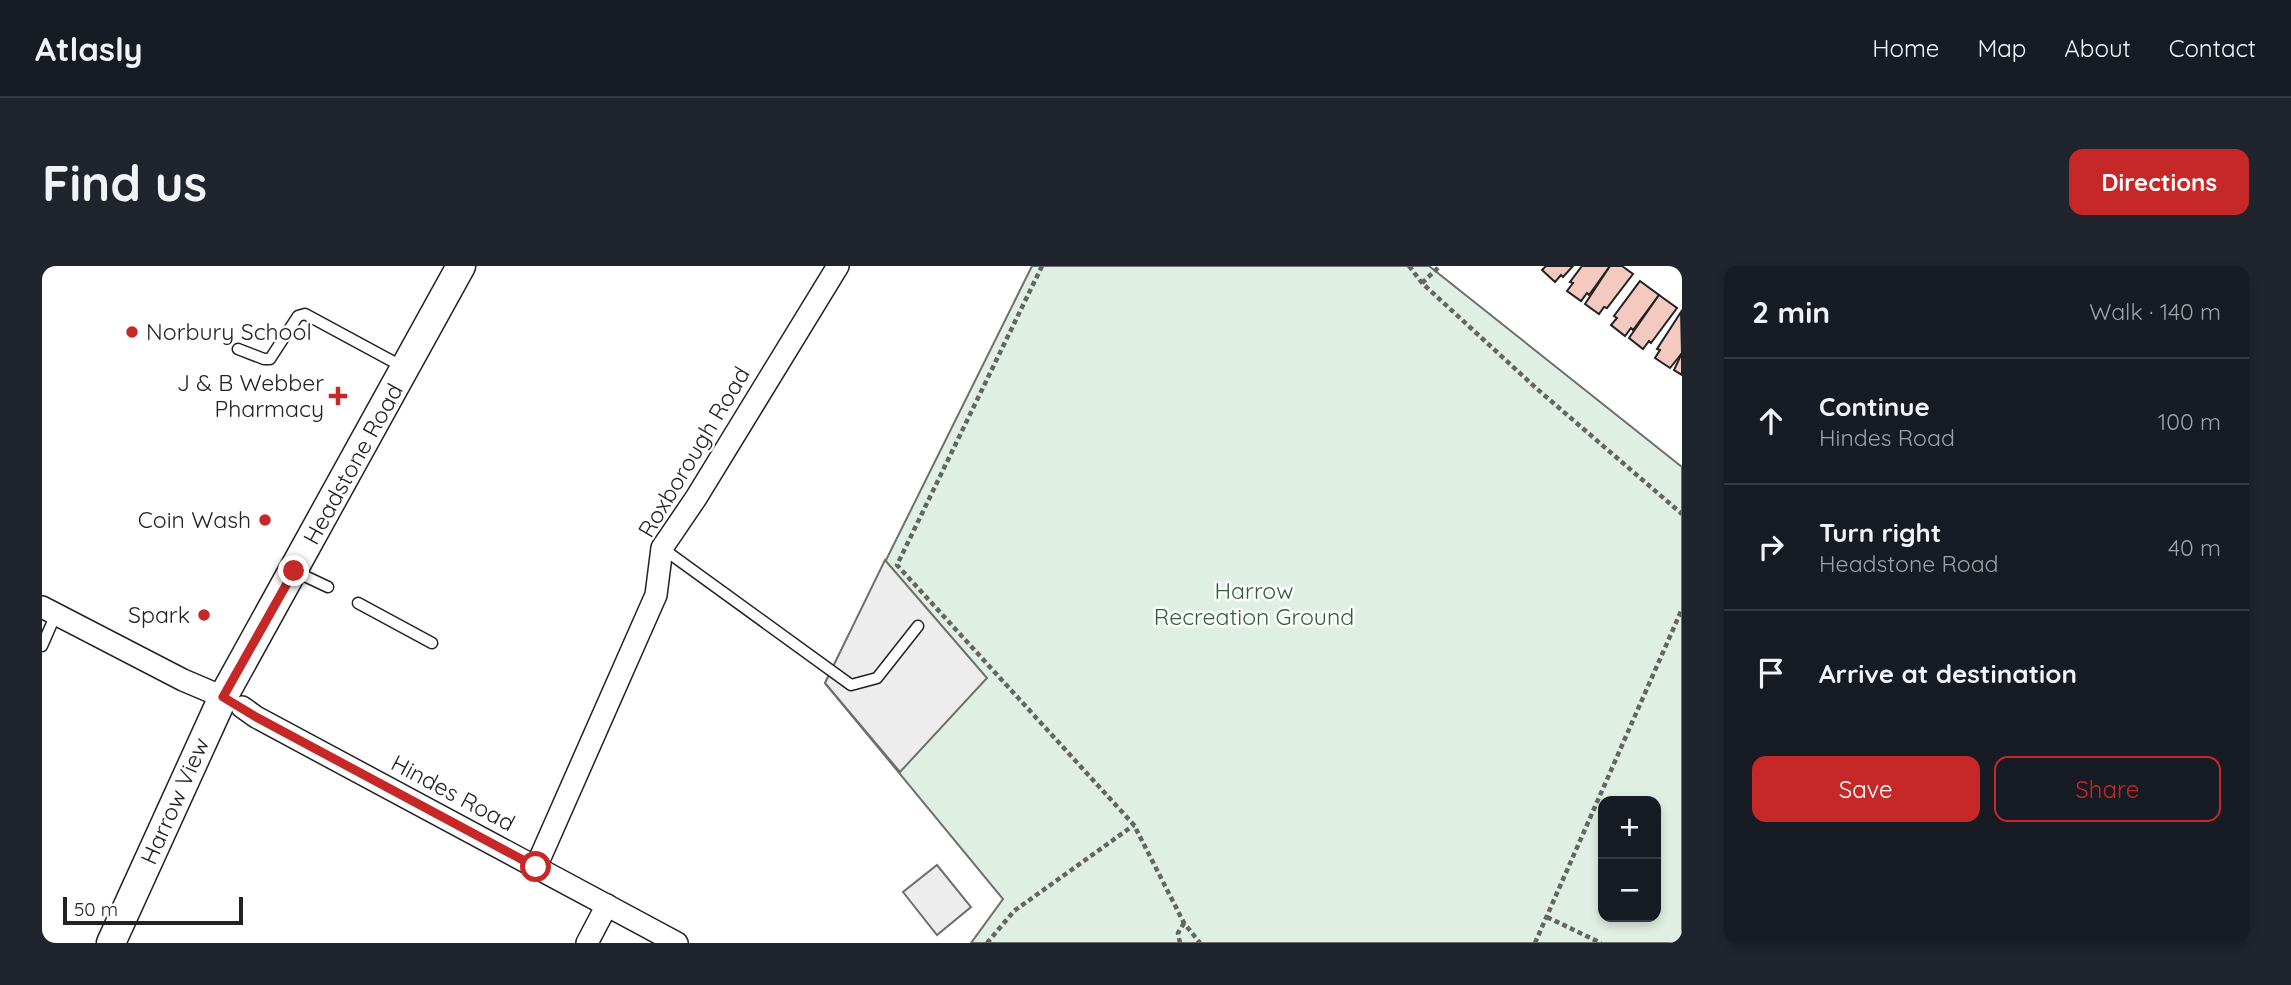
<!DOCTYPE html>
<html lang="en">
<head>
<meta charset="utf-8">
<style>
	body { margin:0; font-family:Quicksand,sans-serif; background:#20242c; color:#f1f3f6 }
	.controls { position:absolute; right:21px; bottom:21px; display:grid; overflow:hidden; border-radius:14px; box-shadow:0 4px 10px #0003 }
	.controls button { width:63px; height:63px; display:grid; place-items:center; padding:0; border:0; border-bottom:2px solid #363941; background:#171b24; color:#f1f3f6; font:35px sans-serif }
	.scale { position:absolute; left:21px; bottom:18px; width:180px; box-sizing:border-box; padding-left:7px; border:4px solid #222; border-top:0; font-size:19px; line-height:24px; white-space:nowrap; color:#222; -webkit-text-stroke:5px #fff; paint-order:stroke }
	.stop { position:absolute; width:21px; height:21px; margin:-16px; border:5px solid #c62828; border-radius:50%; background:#fff }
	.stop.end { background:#c62828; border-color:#fff; box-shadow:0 2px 7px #0008 }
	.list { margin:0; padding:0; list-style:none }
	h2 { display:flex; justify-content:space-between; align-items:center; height:91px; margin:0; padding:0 28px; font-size:30px }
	h2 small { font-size:23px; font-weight:400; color:#9ea1a6 }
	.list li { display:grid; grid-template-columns:46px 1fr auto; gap:21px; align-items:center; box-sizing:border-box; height:126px; padding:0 28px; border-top:2px solid #363941 }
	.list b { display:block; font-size:26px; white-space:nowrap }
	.list p { margin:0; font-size:23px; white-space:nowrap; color:#9ea1a6 }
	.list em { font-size:23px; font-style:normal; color:#9ea1a6 }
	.actions { display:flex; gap:14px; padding:21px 28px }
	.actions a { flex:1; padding:16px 0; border:2px solid #c62828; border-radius:14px; text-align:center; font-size:24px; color:#c62828 }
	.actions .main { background:#c62828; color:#fff }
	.icon { flex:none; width:38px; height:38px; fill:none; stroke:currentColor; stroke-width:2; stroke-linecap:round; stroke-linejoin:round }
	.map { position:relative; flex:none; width:1640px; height:677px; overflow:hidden; border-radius:14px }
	header { display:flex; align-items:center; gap:42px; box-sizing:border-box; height:98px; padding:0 35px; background:#171b24; border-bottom:2px solid #363941 }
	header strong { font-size:33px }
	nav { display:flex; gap:38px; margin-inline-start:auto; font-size:24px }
	.intro { display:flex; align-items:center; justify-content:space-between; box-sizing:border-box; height:168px; padding:0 42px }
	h1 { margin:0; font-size:49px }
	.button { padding:18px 32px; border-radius:14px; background:#c62828; color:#fff; font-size:24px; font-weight:700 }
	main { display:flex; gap:42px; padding:0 42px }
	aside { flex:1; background:#171b24; border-radius:14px; box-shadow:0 4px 10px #0003 }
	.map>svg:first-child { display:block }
</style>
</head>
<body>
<header>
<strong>Atlasly</strong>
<nav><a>Home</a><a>Map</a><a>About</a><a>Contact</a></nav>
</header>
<div class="intro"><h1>Find us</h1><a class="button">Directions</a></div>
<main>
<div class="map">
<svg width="1640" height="677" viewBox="0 0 1640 677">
	<rect width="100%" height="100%" fill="#fff"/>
	<path fill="#e0efe3" stroke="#6f6f6f" stroke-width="2" fill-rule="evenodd" d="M990,0H1387L1640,201V677H929L961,633L783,417ZM1561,535H1614V651H1561Z"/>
	<g fill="#ededed" stroke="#6f6f6f" stroke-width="2">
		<polygon points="843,294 945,412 858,506 783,417"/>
		<polygon points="895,599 929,641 895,669 861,626"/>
	</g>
	<g fill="#f3c9c0" stroke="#222" stroke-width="2">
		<polygon points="1504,0 1531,0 1521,11 1519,9 1513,16 1500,4"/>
		<polygon points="1540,0 1568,0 1547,29 1545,27 1539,35 1525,25 1531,17 1528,16"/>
		<polygon points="1568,0 1580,0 1591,8 1565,42 1562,41 1557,48 1543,38"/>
		<polygon points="1598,15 1617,29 1591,64 1589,62 1583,70 1569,59 1575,52 1572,50"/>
		<polygon points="1617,29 1635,42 1609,77 1607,75 1601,83 1587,72"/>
		<polygon points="1639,46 1640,87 1628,102 1613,92 1618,84 1615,83"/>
		<polygon points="1640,87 1640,109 1632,104"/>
	</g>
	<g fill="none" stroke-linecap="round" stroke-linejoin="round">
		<defs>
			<g id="service">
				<polyline points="196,83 222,93 228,93 256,50 263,48 361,101"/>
				<polyline points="620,282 809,419 835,412 876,360"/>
				<polyline points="252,305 286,321"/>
				<polyline points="316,337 390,377"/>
				<polyline points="0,380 14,348"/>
			</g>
			<g id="minor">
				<polyline points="0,341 141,414 181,431"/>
				<polyline points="200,441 214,451 635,677"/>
				<polyline points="494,601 614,329 620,282 654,232 796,0"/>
				<polyline points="545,677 565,639"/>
			</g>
			<polyline id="tertiary" points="69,677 181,431 419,0"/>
		</defs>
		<use href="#service" stroke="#222" stroke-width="13"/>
		<use href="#minor" stroke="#222" stroke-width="24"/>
		<use href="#tertiary" stroke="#222" stroke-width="31"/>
		<g stroke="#646464" stroke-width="4.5" stroke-dasharray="5 3.5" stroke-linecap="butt">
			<polyline points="1000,0 855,299 1092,559 1142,657 1158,677"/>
			<polyline points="1367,0 1380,17 1494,122 1640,248"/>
			<polyline points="1380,17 1398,0"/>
			<polyline points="1505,651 1559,677"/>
			<polyline points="945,677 972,645 1092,559"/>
			<polyline points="1138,677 1136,667 1142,657"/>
			<polyline points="1493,677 1640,343"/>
		</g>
		<use href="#service" stroke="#fff" stroke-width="10"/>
		<use href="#minor" stroke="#fff" stroke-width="21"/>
		<use href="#tertiary" stroke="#fff" stroke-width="28"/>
	</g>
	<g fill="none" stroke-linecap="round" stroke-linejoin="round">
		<polyline stroke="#c62828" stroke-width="9" points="252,305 181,431 214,451 494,601"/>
	</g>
	<g fill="#c62828" stroke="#fff" stroke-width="2.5">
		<circle cx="90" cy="66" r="7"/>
		<path d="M292.5 119.5h7v7h7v7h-7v7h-7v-7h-7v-7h7z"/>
		<circle cx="223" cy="254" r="7"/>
		<circle cx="162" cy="349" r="7"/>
	</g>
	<g text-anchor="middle" stroke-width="5" stroke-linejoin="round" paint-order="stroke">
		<g font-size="23" fill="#222" stroke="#fff" text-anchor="end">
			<text x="104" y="74" text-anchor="start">Norbury School</text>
			<text x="282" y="125">J &amp; B Webber<tspan x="282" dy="26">Pharmacy</tspan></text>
			<text x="209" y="262">Coin Wash</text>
			<text x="148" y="357">Spark</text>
		</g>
		<g font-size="23" fill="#222" stroke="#fff">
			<text transform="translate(652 186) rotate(-59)" y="8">Roxborough Road</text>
			<text transform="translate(311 198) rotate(-61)" y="8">Headstone Road</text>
			<text transform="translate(411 527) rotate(28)" y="8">Hindes Road</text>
			<text transform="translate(133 535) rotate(-66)" y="8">Harrow View</text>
		</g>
		<g font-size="23" fill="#2f5e38" stroke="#fff">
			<text x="1212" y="333">Harrow<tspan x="1212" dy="26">Recreation Ground</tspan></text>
		</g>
	</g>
</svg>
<div class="controls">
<button>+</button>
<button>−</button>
</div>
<div class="scale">50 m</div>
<div class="stop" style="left:494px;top:601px"></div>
<div class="stop end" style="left:252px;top:305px"></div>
</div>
<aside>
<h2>2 min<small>Walk · 140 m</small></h2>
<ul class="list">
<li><svg class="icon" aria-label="ahead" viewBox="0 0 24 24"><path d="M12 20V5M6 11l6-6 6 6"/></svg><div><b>Continue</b><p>Hindes Road</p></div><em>100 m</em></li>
<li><svg class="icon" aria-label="right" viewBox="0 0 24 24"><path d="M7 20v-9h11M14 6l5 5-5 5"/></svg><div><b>Turn right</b><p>Headstone Road</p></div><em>40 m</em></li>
<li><svg class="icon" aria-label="arrive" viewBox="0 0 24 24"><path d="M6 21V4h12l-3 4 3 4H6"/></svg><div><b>Arrive at destination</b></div></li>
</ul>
<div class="actions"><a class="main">Save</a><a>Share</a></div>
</aside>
</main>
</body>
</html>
